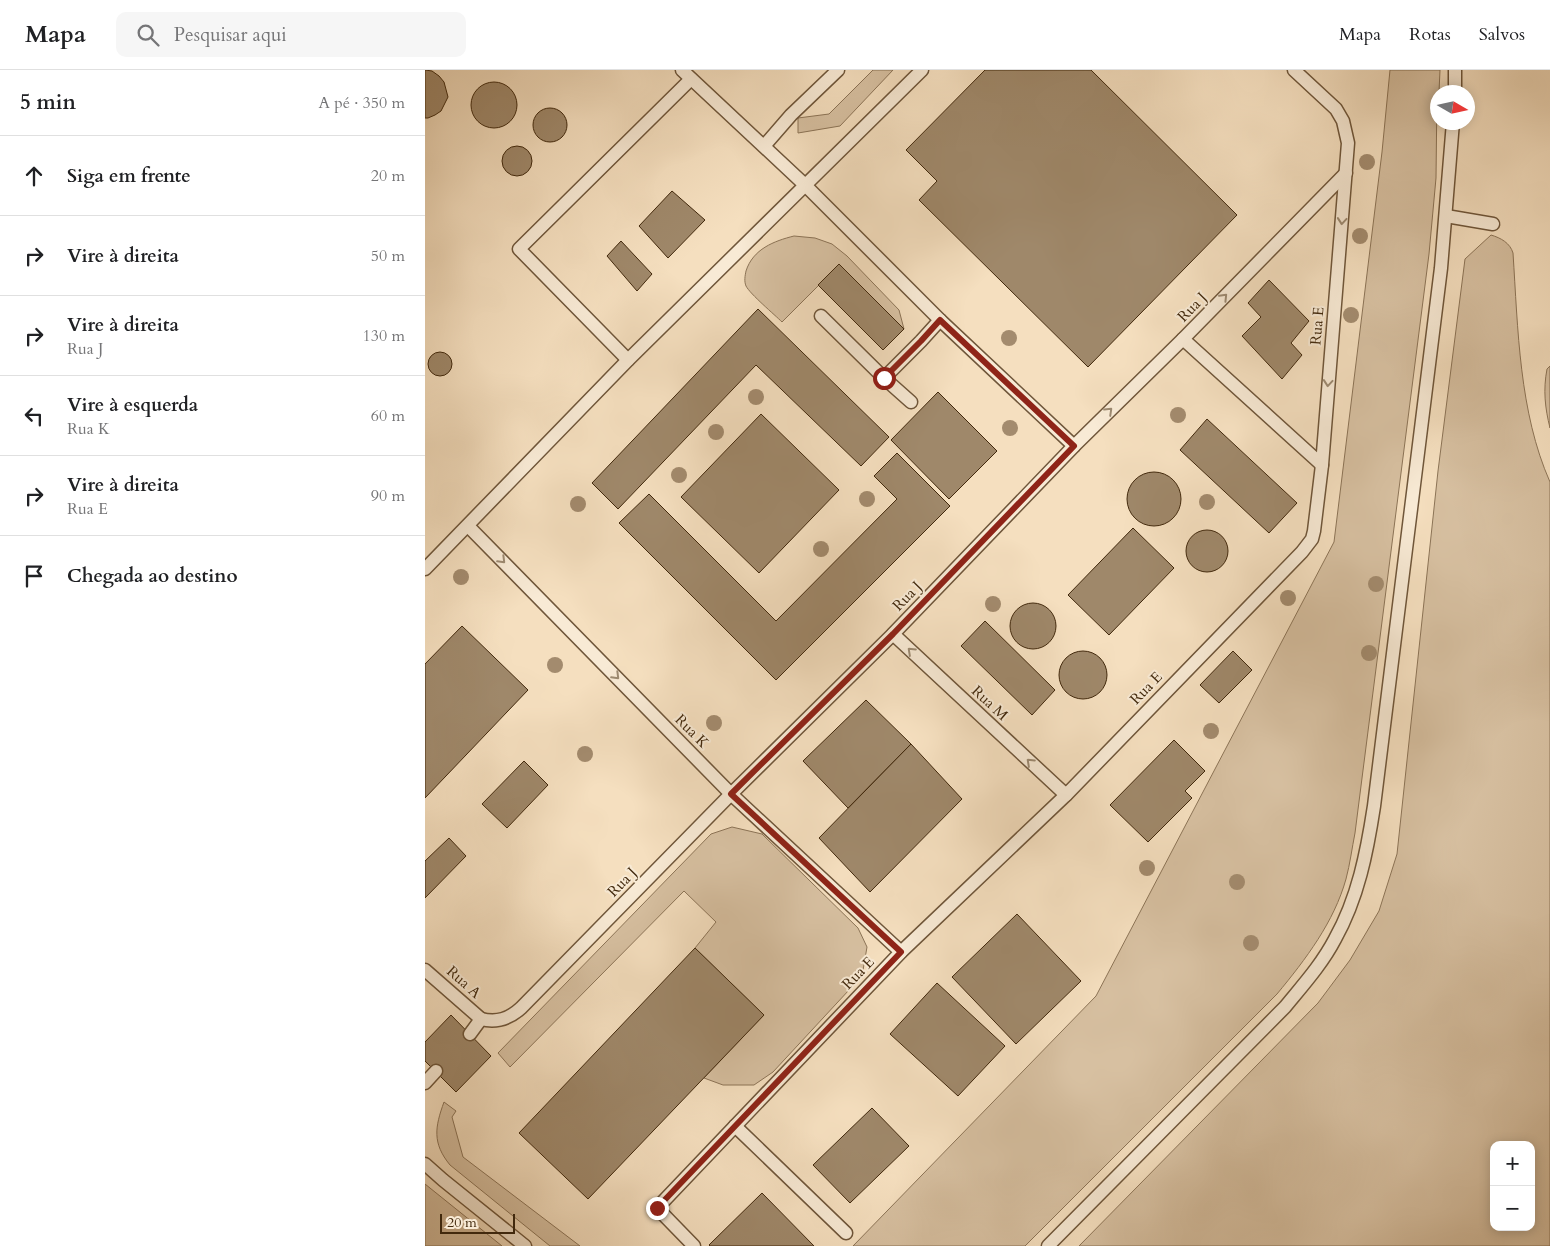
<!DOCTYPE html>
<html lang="pt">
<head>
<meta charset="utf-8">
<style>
	body { margin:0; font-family:Cardo,serif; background:#f6f6f6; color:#202124 }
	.controls { position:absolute; right:15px; bottom:15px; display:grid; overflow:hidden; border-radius:10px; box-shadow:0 2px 12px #0003 }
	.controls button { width:45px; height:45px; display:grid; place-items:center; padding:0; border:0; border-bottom:1px solid #e0e0e0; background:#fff; color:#202124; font:25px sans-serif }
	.compass { position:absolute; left:1005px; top:15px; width:45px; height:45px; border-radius:50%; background:#fff; box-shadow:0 2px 12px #0003; rotate:99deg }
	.scale { position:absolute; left:15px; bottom:12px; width:75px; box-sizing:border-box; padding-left:5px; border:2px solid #42290d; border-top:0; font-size:14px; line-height:18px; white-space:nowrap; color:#42290d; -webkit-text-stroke:4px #f8ead5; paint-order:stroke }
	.stop { position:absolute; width:15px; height:15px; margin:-11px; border:4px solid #8f2418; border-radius:50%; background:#fff }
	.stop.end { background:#8f2418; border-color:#fff; box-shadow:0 1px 5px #0008 }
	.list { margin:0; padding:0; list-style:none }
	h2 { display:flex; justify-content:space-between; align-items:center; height:65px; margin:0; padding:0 20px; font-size:21px }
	h2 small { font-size:16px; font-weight:400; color:#757577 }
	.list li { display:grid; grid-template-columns:32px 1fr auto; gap:15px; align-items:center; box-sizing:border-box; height:80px; padding:0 20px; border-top:1px solid #e0e0e0 }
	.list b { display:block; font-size:19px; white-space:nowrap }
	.list p { margin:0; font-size:16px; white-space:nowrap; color:#757577 }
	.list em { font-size:16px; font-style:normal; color:#757577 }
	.icon { flex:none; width:28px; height:28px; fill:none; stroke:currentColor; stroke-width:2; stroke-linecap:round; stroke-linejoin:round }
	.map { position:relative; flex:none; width:1125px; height:1176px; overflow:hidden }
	header { display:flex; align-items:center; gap:30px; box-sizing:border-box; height:70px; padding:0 25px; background:#fff; border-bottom:1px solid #e0e0e0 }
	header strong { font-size:24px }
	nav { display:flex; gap:28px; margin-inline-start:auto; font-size:18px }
	.search { width:350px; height:45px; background:#f6f6f6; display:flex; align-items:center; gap:12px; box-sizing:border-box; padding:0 18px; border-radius:10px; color:#757577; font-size:19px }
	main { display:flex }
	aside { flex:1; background:#fff }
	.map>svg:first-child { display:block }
</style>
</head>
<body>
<header>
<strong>Mapa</strong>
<div class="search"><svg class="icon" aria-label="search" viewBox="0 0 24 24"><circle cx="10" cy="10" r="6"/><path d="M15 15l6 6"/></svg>Pesquisar aqui</div>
<nav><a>Mapa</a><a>Rotas</a><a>Salvos</a></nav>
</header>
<main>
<aside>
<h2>5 min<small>A pé · 350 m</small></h2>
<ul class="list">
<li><svg class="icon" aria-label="ahead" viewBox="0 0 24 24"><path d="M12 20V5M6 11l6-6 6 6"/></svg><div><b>Siga em frente</b></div><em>20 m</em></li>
<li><svg class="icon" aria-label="right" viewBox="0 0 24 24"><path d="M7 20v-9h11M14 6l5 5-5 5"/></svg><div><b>Vire à direita</b></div><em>50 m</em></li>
<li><svg class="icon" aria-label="right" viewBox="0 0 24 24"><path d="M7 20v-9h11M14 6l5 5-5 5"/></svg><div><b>Vire à direita</b><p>Rua J</p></div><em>130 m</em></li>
<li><svg class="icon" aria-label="left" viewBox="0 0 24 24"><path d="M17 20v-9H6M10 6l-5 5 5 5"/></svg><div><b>Vire à esquerda</b><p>Rua K</p></div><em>60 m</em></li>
<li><svg class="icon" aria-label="right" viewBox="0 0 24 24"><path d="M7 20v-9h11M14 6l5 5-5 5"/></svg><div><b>Vire à direita</b><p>Rua E</p></div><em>90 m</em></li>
<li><svg class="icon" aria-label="arrive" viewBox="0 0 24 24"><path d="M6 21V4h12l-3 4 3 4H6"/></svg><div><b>Chegada ao destino</b></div></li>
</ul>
</aside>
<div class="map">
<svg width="1125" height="1176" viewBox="0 0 1125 1176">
	<rect width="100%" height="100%" fill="#f5dfbf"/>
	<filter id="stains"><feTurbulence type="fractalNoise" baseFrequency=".004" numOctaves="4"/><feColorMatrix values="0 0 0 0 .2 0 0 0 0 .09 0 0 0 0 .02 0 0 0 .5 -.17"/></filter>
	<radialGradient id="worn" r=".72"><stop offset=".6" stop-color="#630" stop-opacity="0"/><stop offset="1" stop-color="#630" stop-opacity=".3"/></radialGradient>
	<g fill="#d7c0a1" stroke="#8c7457" fill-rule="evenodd">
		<polygon points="448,0 468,0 415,56 373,63 373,48 404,44"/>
		<path d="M965,0H1015L1014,22H1012L1011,108L1004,184L930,763C927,778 925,794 921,809C909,852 881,889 852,924L600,1176H428L671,926L909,472L957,82Z"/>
		<path d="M1066,165C1076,168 1085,173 1088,183C1093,259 1094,342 1125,412V1176H654L893,933L925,890L954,841L972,784L1013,401L1040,189ZM1069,1075H1106V1157H1069Z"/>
		<path d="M369,166L390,168L407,174L422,186L474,240L479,259L414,195L357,252C350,245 325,224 321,216C319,211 320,206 321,201C328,179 349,171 369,166Z"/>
		<path d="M1125,296V358C1120,338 1118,320 1122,299Z"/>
		<polygon points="307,757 337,764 433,858 442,877 437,906 348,1002 329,1015 298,1015 279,1008 339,945 270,878 291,852 259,821 85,997 73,983 286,764"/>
		<path d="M19,1032L31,1041L27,1047L38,1087L155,1176H125L25,1095C7,1073 10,1057 19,1032Z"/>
		<polygon points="0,1114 77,1176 0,1176"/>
	</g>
	<g fill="#9f886a" stroke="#42290d">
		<polygon points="0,0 7,1 14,6 19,12 23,27 16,41 10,45 3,48 0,48"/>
		<polygon points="560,0 666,0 812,145 663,297 494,130 512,111 481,80"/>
		<circle cx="69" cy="35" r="23"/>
		<circle cx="125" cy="55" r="17"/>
		<circle cx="92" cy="91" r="15"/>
		<polygon points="247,121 280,150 243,188 214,156"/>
		<polygon points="196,171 227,204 212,221 182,186"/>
		<polygon points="414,194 479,259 458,280 393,215"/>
		<polygon points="844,210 884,251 866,273 877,285 857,309 817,266 836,247 823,233"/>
		<polygon points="333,239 464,367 436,396 331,295 193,439 167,413"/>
		<circle cx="15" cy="294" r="12"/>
		<polygon points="513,322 572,381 524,429 466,370"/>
		<polygon points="336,344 414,420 334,503 256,427"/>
		<polygon points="782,349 872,433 844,463 755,380"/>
		<polygon points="472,383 525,436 351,610 194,453 224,424 351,551 472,429 449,406"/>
		<circle cx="729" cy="429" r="27"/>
		<polygon points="708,458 749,498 684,565 643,525"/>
		<circle cx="782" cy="481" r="21"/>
		<circle cx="608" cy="556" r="23"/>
		<polygon points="560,551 630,620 607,645 536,576"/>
		<polygon points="37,556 103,620 0,728 0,594"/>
		<circle cx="658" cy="605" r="24"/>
		<polygon points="808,581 827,600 794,633 775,615"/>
		<polygon points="441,630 486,674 423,738 378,691"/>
		<polygon points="749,670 780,701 760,721 767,728 723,772 685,735"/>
		<polygon points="486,674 537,729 445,822 394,768"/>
		<polygon points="99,691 123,715 82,758 57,734"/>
		<polygon points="24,768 41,786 0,828 0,791"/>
		<polygon points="592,844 656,911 591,974 527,907"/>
		<polygon points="270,878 339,945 163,1129 94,1063"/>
		<polygon points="512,913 580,976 533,1026 465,964"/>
		<polygon points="26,945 66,986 31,1022 0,991 0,972"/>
		<polygon points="447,1038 484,1076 425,1133 388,1095"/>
		<polygon points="337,1123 389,1176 285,1176 284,1175"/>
	</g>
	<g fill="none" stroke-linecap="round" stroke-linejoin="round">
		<defs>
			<g id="lane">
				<polyline points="257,0 380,115 515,250 649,376"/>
				<polyline points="1030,0 1030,22"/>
				<polyline points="339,76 366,45 413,0"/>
				<polyline points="1021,146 1068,154"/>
				<polyline points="396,246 459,308"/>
				<polyline points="758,269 897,395"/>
				<polyline points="203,290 94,179 266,9"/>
				<polyline points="486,332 459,308 496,271 515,250"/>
				<polyline points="43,456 306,724 476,882"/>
				<polyline points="0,499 203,290 497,0"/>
				<polyline points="468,564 641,725"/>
				<polyline points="0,900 56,949"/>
				<path d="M56,949C72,953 84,949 96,938L306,724L468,564L649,376L758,269L921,103"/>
				<polyline points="45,964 56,949"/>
				<polyline points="0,1013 11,1001"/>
				<polyline points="310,1056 421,1163"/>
				<polyline points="0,1094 18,1110 100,1176"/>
				<polyline points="269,1176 232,1138 476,882 641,725 877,482 887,469 889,461 897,395 923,73 918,51 911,39 869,0"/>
				<path d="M623,1176L860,937C878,915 897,894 910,869C933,828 942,782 949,736L1016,198L1028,52"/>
			</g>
		</defs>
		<use href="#lane" stroke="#6f563a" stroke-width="15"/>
		<use href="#lane" stroke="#f8ead5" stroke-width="12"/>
	</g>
	<g fill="#a38b6e">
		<circle cx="942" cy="92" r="8"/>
		<circle cx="935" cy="166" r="8"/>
		<circle cx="926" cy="245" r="8"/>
		<circle cx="584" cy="268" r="8"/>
		<circle cx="331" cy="327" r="8"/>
		<circle cx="753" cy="345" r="8"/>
		<circle cx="585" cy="358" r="8"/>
		<circle cx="291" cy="362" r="8"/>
		<circle cx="254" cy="405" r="8"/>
		<circle cx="442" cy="429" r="8"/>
		<circle cx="782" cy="432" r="8"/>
		<circle cx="153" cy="434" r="8"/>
		<circle cx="396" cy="479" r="8"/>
		<circle cx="36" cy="507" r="8"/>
		<circle cx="951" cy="514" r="8"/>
		<circle cx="863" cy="528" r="8"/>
		<circle cx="568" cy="534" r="8"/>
		<circle cx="944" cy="583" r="8"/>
		<circle cx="130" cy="595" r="8"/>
		<circle cx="289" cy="653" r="8"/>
		<circle cx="786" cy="661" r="8"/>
		<circle cx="160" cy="684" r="8"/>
		<circle cx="722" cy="798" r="8"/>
		<circle cx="812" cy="812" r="8"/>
		<circle cx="826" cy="873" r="8"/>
	</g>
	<defs><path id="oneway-chevron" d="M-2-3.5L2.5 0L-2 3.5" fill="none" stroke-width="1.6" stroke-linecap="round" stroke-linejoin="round" transform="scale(1.25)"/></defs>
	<g stroke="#9d8a71">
		<use href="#oneway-chevron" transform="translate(917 151) rotate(95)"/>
		<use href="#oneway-chevron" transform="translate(799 227) rotate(-46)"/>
		<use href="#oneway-chevron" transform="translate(903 313) rotate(95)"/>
		<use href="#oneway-chevron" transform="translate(684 341) rotate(-44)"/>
		<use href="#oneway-chevron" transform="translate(77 490) rotate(45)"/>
		<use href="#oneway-chevron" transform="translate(486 581) rotate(-137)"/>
		<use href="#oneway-chevron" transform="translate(191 606) rotate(45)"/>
		<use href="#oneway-chevron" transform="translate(605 692) rotate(-137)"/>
	</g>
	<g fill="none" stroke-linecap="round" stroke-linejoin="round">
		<polyline stroke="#8f2418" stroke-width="6" points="232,1138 476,882 306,724 468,564 649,376 515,250 496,271 459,308"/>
	</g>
	<g text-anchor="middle" stroke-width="4" stroke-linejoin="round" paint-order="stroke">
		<g font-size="15" fill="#42290d" stroke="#f8ead5">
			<text transform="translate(767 237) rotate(-46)" y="5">Rua J</text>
			<text transform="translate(892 256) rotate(-85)" y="5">Rua E</text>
			<text transform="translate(482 526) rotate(-46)" y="5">Rua J</text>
			<text transform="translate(721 618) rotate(-46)" y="5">Rua E</text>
			<text transform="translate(565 633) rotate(43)" y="5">Rua M</text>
			<text transform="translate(267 661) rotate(45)" y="5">Rua K</text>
			<text transform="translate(197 812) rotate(-46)" y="5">Rua J</text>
			<text transform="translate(433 903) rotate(-46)" y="5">Rua E</text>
			<text transform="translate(39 912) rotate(42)" y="5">Rua A</text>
		</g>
	</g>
	<rect width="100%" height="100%" filter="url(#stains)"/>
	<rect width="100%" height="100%" fill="url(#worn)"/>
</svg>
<div class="controls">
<button>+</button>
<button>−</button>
</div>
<svg class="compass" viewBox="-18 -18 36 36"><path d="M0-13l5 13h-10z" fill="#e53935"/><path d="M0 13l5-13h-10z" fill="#757577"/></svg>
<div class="scale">20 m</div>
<div class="stop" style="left:459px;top:308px"></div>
<div class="stop end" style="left:232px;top:1138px"></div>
</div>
</main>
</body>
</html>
